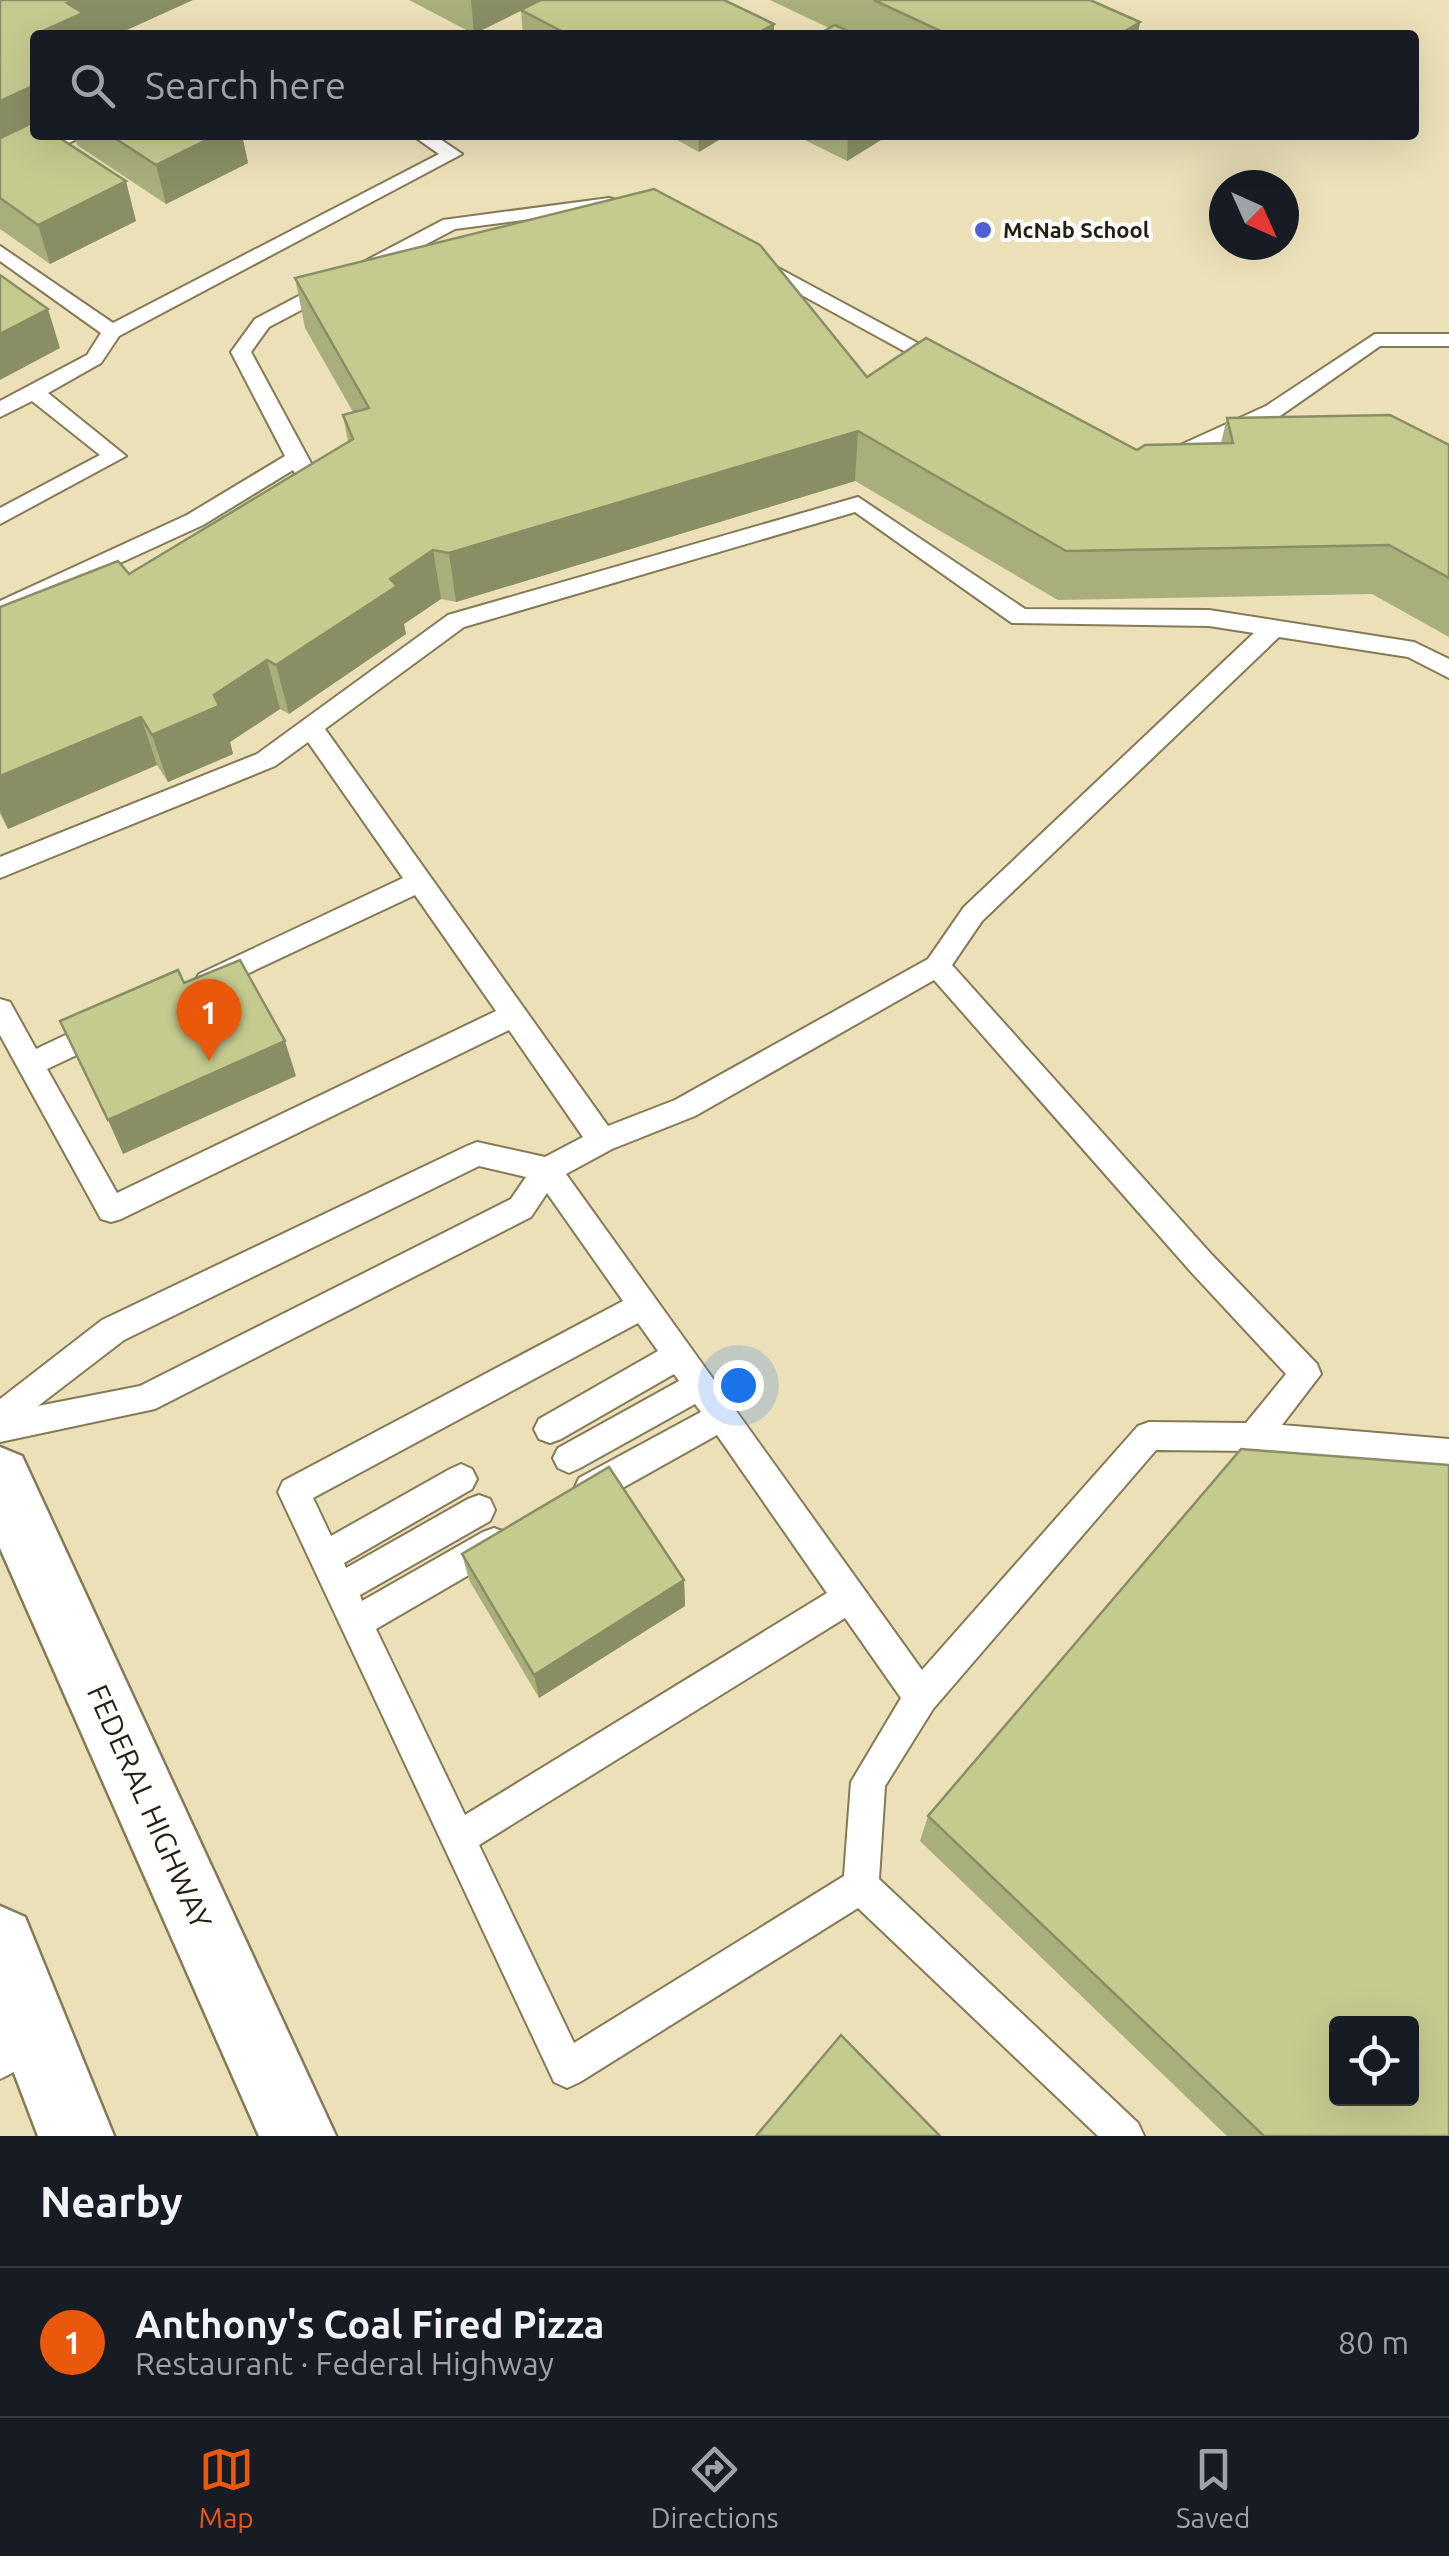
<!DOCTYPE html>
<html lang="en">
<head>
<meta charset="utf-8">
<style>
	body { margin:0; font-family:Ubuntu,sans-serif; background:#20242c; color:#f1f3f6 }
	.controls { position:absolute; right:30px; bottom:30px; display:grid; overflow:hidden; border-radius:10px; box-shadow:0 10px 40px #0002 }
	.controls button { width:90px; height:90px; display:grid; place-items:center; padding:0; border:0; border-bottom:2px solid #363941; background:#171b24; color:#f1f3f6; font:50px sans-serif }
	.compass { position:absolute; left:1209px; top:170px; width:90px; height:90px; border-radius:50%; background:#171b24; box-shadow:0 10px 40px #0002; rotate:135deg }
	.you { position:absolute; left:738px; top:1385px; width:35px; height:35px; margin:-25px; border:8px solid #fff; border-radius:50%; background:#1a73e8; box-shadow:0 0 0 15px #1a73e833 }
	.badge { display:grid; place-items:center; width:65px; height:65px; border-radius:50%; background:#ea580c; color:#fff; font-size:32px; font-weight:700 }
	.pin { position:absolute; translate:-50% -82px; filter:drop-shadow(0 2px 5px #0008) }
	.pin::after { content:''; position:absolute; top:52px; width:35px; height:30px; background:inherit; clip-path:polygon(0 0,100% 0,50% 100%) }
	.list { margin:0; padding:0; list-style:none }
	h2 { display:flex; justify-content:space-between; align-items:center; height:130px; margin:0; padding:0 40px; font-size:42px }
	h2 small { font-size:32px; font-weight:400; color:#9ea1a6 }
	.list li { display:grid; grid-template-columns:65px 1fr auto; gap:30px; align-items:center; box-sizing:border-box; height:150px; padding:0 40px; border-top:2px solid #363941 }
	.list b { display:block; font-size:38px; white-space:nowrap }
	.list p { margin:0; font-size:32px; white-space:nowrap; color:#9ea1a6 }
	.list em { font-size:32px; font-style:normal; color:#9ea1a6 }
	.icon { flex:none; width:55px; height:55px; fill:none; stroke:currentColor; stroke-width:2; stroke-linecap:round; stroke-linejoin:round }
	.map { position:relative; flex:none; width:1449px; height:2136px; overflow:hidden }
	.search { position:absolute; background:#171b24; box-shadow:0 10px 40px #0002; left:30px; right:30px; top:30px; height:110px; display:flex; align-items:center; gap:25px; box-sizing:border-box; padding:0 35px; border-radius:10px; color:#9ea1a6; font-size:38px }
	.sheet { height:280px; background:#171b24 }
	nav { display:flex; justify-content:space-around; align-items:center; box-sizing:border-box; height:140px; border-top:2px solid #363941; background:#171b24; font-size:28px; color:#9ea1a6 }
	nav a { display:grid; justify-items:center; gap:5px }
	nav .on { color:#ea580c }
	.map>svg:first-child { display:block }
</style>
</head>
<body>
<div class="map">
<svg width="1449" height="2136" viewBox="0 0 1449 2136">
	<rect width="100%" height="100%" fill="#ece0b9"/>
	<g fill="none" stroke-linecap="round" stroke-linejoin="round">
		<defs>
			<g id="service">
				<polygon points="61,135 85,135 0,177 0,164"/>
				<polygon points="412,135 434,135 462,154 119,336 101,363 48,393 126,456 0,524 0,508 100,455 32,401 0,417 0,401 87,355 101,333 0,261 0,246 113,323 439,154"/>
				<polygon points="609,198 616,200 616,208 455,229 269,327 251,352 319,478 316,483 300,483 293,470 203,525 0,618 0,601 187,515 285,456 231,352 255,319 443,220"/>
				<polygon points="756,256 949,360 952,364 949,368 935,368 749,266 749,258"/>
				<polygon points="1375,334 1449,334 1449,346 1380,346 1280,416 1189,458 1167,462 1156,455 1159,450 1176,447 1266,406"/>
				<path d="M858,497L1025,609L1209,610L1414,642L1449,659V678L1408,657L1279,637L982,921L952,965L1212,1255L1317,1364L1321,1374L1282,1425L1449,1439V1469L1253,1451L1156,1450L933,1709L885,1786L879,1879L1138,2123L1144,2136H1098L858,1908L580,2082L567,2088L554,2082L278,1492L283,1481L623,1301L547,1193L531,1217L155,1409L0,1442V1399L102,1320L467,1146L477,1142L545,1157L583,1137L509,1030L121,1219L111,1222L101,1219L0,1035V999L10,1002L36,1049L95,1021L105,1018L115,1021L119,1029L115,1037L47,1069L117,1193L496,1011L415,895L217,988L208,992L199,988L195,981L199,974L403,878L308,742L275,766L0,878V857L257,754L448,615ZM855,512L1012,623L1209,626L1254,633L964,907L928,959L675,1100L608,1126L325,729L464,627ZM934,980L1192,1273L1286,1374L1246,1423L1149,1422L1138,1426L922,1670L566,1174L612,1149L695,1116ZM479,1166L526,1177L511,1199L140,1386L38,1406L124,1340ZM638,1323L658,1351L539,1419L534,1429L539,1439L550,1443L561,1439L674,1374L679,1381L558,1448L553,1458L558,1468L569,1473L580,1468L695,1404L701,1412L579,1478L574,1489L579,1500L590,1504L601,1500L717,1435L827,1593L465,1815L376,1629L505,1554L510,1543L505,1532L494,1528L483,1532L362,1601L360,1595L490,1521L495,1510L490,1499L479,1495L468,1499L346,1568L344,1563L472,1489L477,1479L472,1469L461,1464L450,1469L331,1536L313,1498ZM845,1618L901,1698L851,1782L844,1876L574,2043L479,1845Z"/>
				<path d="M33,2012L46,2017L51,2030C43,2051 21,2070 0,2079V2035L20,2017Z"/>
			</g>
			<g id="primary">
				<polygon points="0,1447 22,1456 336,2136 259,2136 0,1548"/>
				<polygon points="0,1906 25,1917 114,2136 38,2136 0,2036"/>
			</g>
		</defs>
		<use href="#service" stroke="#857a56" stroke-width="4"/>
		<use href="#primary" stroke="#857a56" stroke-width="5"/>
		<use href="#service" fill="#fff" fill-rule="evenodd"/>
		<use href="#primary" fill="#fff" fill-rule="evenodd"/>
	</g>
	<g fill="#a9af7b">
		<polygon points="0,0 35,35 35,135 136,221 50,264 0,229"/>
		<polygon points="409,0 724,0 774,35 523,35 521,11 474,34"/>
		<polygon points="770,0 1090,0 1138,35 817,35 829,28"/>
		<polygon points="74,135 242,135 248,163 166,204 77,145"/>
		<polygon points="668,135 727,135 699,152"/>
		<polygon points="795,135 889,135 847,161"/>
		<polygon points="295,278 867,377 1137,450 1221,443 1227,418 1449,445 1449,637 1372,594 1058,600 855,481 456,602 441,599 404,624 406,634 289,714 280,709 230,742 233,754 168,782 157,765 8,829 0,814 0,607 129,574 348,442 343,415 353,412 305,328"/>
		<polygon points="462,1554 684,1580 685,1606 539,1698 469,1580"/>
		<polygon points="928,1816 1449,2136 1227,2136 920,1841"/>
	</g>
	<g fill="#8a8e64">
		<polygon points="74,0 193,0 116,35 34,35 67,3"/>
		<polygon points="471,0 542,0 474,34"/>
		<polygon points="1140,22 1138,35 1119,35"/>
		<polygon points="774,24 774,35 755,35"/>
		<polygon points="35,85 35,135 0,157 0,101"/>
		<polygon points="216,135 242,135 248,163 166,204 156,165"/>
		<polygon points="698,135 727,135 699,152"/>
		<polygon points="848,135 889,135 847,161"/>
		<polygon points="126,181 136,221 50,264 38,225"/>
		<polygon points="48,309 60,348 0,380 0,334"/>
		<polygon points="858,431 855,481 456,602 449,553"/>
		<polygon points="433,550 441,599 404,624 406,634 289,714 276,665 390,579"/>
		<polygon points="267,660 280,709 230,742 233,754 168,782 152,735"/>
		<polygon points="141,717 157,765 8,829 0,810 0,776"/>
		<polygon points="285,1041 296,1076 123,1154 108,1120"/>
		<polygon points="684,1580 685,1606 539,1698 534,1675"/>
	</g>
	<g fill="#c5cb8f" stroke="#8a8e64" stroke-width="2.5" fill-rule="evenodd">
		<polygon points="0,0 74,0 67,3 83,13 34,35 35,36 35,85 0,101"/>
		<polygon points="541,0 724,0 774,24 755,35 569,35 521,10"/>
		<polygon points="874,0 1090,0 1140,22 1119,35 949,35"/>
		<polygon points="835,25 856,35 817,35"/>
		<polygon points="34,122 35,135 55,135 126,181 38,225 0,198 0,138"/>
		<polygon points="110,135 216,135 156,165"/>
		<polygon points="654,189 760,245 867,377 926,338 1137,450 1145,445 1233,443 1227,418 1390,415 1449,445 1449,578 1389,545 1066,551 858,431 449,553 433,550 390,579 397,586 276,665 267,660 214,695 219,706 152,735 141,717 0,776 0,607 118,561 129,574 353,439 343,415 369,408 295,278"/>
		<polygon points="0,275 48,309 0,334"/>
		<polygon points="240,960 285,1041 108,1120 60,1021 178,970 184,983"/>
		<path d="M1241,1449L1449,1465V2136H1264L928,1816ZM1336,2024H1412V2098H1336Z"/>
		<polygon points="609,1467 684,1580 534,1675 462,1554"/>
		<polygon points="841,2035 940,2136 756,2136"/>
	</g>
	<circle fill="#4f60d5" stroke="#fff" stroke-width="4" cx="983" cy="230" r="10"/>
	<g text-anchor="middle" stroke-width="8" stroke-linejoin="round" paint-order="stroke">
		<g font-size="22" font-weight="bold" fill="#241f10" stroke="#fff" text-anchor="start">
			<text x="1003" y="238">McNab School</text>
		</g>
		<g font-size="30" fill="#241f10" stroke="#fff">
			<text transform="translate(149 1807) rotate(66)" y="10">FEDERAL HIGHWAY</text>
		</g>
	</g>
</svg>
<div class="controls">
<button><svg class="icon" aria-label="locate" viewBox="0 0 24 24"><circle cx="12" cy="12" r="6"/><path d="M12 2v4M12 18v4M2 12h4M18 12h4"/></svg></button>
</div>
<svg class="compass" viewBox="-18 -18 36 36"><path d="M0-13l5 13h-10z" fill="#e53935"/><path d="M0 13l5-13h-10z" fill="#9ea1a6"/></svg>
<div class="you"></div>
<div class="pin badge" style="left:209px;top:1061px">1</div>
<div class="search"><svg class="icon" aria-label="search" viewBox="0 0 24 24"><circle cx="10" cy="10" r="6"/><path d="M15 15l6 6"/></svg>Search here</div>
</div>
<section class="sheet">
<h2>Nearby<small></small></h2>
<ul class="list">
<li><span class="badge">1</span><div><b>Anthony's Coal Fired Pizza</b><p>Restaurant · Federal Highway</p></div><em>80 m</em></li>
</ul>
</section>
<nav>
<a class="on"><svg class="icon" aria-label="map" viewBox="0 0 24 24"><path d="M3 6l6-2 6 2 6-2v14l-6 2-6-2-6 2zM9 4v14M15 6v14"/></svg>Map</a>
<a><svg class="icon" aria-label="directions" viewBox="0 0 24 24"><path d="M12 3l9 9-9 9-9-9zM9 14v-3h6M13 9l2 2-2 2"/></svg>Directions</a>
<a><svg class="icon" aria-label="saved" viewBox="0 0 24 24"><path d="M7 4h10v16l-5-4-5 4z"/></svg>Saved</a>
</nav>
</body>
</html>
